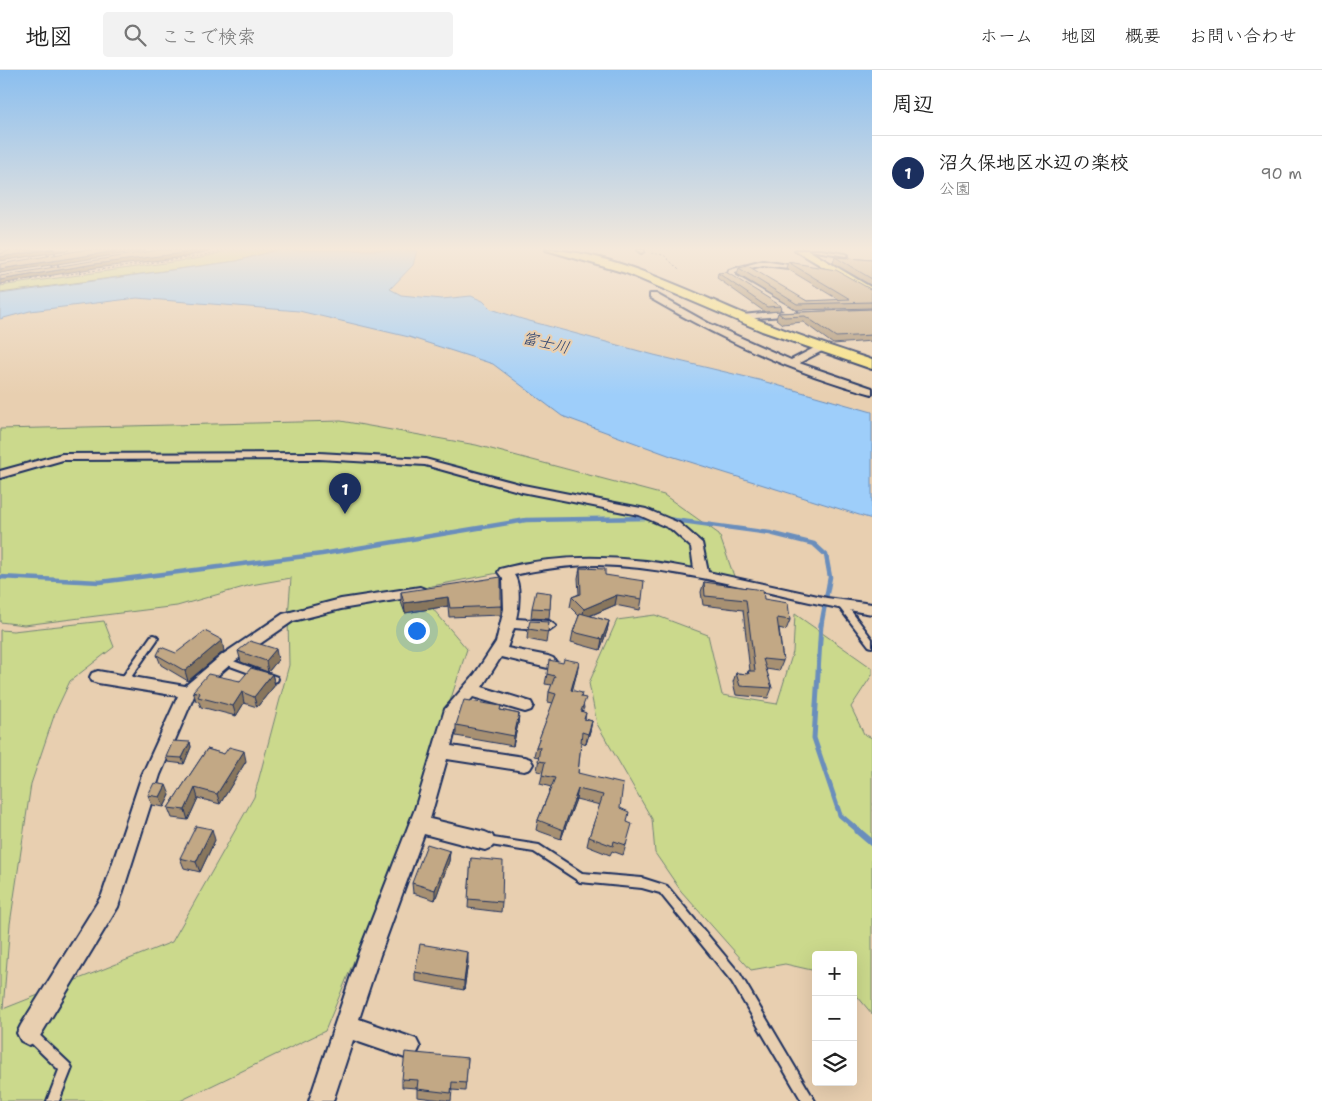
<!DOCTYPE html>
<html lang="ja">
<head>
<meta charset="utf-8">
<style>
	body { margin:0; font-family:"Shantell Sans","Klee One",sans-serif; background:#f2f2f2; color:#222 }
	.controls { position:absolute; right:15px; bottom:15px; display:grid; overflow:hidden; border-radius:5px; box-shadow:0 5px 20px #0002 }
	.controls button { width:45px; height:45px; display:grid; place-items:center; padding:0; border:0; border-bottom:1px solid #e0e0e0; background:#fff; color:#222; font:25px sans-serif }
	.you { position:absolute; left:416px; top:560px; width:18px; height:18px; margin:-12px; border:4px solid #fff; border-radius:50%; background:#1a73e8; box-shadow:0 0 0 8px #1a73e833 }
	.badge { display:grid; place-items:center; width:32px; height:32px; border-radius:50%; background:#1b2f5e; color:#fff; font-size:16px; font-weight:700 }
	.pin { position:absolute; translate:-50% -41px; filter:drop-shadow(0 1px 2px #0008) }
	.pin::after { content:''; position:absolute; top:26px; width:18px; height:15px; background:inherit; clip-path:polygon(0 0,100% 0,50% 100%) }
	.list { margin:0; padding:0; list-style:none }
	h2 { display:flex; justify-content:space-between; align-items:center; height:65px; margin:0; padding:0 20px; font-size:21px }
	h2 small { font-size:16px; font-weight:400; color:#767676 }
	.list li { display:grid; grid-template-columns:32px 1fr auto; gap:15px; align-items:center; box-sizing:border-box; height:75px; padding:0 20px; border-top:1px solid #e0e0e0 }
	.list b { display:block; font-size:19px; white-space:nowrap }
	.list p { margin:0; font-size:16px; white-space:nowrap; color:#767676 }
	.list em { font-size:16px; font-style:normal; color:#767676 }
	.icon { flex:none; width:28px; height:28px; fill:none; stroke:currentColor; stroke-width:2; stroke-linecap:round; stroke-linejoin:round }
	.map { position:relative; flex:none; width:872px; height:1031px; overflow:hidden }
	header { display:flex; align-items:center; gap:30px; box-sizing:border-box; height:70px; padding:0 25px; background:#fff; border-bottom:1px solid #e0e0e0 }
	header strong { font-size:24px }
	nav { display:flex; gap:28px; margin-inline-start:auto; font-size:18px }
	.search { width:350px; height:45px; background:#f2f2f2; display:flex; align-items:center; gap:12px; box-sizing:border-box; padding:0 18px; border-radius:5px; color:#767676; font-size:19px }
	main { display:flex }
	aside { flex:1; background:#fff }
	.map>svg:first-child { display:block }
</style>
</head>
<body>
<header>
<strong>地図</strong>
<div class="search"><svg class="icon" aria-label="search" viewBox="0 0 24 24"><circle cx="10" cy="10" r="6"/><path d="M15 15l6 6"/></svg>ここで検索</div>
<nav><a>ホーム</a><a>地図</a><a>概要</a><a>お問い合わせ</a></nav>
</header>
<main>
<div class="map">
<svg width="872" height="1031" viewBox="0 0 872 1031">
	<rect width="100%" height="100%" fill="#e8cfb0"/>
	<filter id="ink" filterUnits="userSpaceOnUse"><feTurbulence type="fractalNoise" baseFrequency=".02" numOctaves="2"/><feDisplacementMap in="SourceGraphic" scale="10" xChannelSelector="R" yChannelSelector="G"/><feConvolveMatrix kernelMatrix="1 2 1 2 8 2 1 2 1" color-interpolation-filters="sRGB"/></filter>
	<g filter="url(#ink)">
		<g fill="#cbd98c" stroke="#738475">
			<polygon points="229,180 277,180 237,191 0,223 0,216 201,188"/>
			<polygon points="341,351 476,375 664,425 719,464 735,509 668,495 559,491 427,517 433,539 467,579 410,755 325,961 180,1031 0,1031 0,560 13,561 104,551 114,577 70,611 55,643 31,714 10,854 3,939 172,872 254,727 289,595 288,547 291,508 251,515 177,536 24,555 0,552 0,359"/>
			<polygon points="795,544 872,598 872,605 851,637 864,664 872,668 872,944 853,921 853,885 816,885 816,901 785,894 751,900 681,821 655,783 652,749 597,654 589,613 617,550 655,545 708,565 722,625 777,634 793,582"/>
		</g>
		<polygon fill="#9ecefa" stroke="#6a8ebc" points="277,180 417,180 413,195 390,219 401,225 442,229 471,226 483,231 491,239 522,249 654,285 759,310 872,342 872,449 671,386 562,346 493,294 409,267 299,241 137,228 30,241 0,249 0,224 237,191"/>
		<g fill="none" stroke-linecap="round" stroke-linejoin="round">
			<g stroke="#6a8ebc" stroke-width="4.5">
				<polyline points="667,449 770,463 814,474 826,485 830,507 821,556"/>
				<polyline points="0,507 100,512 322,484 526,450 652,448"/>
			</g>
			<polyline stroke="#6a8ebc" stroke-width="5" points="821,554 814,668 840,745 860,762"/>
			<polyline stroke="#6a8ebc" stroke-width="7" points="858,761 872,773"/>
			<defs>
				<g id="lane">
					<polygon points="821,180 846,184 848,185 846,186 810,180"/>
					<polygon points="839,533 845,533 872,569 872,577 869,576 839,537 838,535"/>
					<polygon points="154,565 157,566 158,568 157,570 127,613 121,613 120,611 121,609 151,566"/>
					<polygon points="225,588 277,607 278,609 277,611 274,612 222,593 221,591 222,589"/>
					<polygon points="487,767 539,775 582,803 642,808 667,816 740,904 815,1031 802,1031 732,912 660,823 642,818 580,812 534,782 484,774 482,771 484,768"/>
					<polygon points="30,958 34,960 70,994 72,998 59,1031 47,1031 59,1000 26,968 24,964 26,960"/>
				</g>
				<g id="street">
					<polygon points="47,180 53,180 58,199 53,198"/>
					<polygon points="637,180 644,180 644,181 641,183"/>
					<polygon points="763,191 808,198 805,200 763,195 735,202 735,205 797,241 797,245 742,249 738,247 742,245 784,241 727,206 729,200"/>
					<path d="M650,224H656L708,253L791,290L818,276H824V280L799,293L872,318V324C795,304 719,268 650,228Z"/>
					<path d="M319,383L425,389L523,415L646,439L679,453L702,473L708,502L827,528L872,534V544C782,530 688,497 597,495C569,495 542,499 514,505C521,515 519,537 516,549L549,551L556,556L549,561L514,558L507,578L548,586L553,588L556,592L553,596L548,598L501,587L482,617L531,632L533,636L531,640L525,642L473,627L460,642L451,676L524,687L530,689L533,694L530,699L524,701L447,689L430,749L485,762L492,765L495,771L492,777L485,780L424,764L380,885L359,949L416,969L420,977L416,985L408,989L353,970L333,1031H309L358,885L415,739L445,639L475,604L496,572L504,539L503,509L498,502L500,499C564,482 630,486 694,499L691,477L671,459L639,445L522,422L425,395L319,389L63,390L0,408V401L62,384Z"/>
					<polygon points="420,517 425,519 427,522 425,525 341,539 293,551 232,593 194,626 160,705 118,837 37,971 29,975 21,971 17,963 21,955 102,825 142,705 178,626 98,613 92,611 90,607 92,603 98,601 185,616 222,585 283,544 341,529"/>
				</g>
				<polygon id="secondary" points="0,180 21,180 0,186"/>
				<g id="primary">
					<path d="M546,180C610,180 695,224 754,248C793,264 833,277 872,290V299L762,261L626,203Z"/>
					<polygon points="795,180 808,180 872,218 872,226"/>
				</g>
			</defs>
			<use href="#lane" stroke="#1b2f5e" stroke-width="4"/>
			<use href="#street" stroke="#1b2f5e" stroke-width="4"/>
			<use href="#secondary" stroke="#1b2f5e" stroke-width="3"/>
			<use href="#primary" stroke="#1b2f5e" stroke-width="4"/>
			<g stroke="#1b2f5e" stroke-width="1" stroke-dasharray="2.5 2" stroke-linecap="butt">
				<polyline points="651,183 664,185 680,201"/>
				<polyline points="62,205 201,186 223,180"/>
				<polyline points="0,215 54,206"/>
			</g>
			<use href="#lane" fill="#e8cfb0" fill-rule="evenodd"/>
			<use href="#street" fill="#e8cfb0" fill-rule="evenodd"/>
			<use href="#secondary" fill="#e8cfb0" fill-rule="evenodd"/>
			<use href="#primary" fill="#f7e281" fill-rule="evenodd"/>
		</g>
		<g fill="#a79072" stroke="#1b2f5e">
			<polygon points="835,187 872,190 872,216 833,193"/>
			<polygon points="788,192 872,220 872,238 796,240 737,204 739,198 807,231 839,230 786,198"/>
			<polygon points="718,203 781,236 780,241 765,242 717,208"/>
			<polygon points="872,239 872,271 833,274 803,252 782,254 776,249 778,243"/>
			<polygon points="580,498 605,505 642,529 640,540 615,535 590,546 609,551 607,561 600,580 571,572 573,562 579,546 570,537 572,527 579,524 578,508"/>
			<polygon points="704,512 764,529 790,550 786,560 779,558 783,591 779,601 766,599 772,618 768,628 736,625 733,612 736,603 747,604 748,601 750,601 743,540 703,535 701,522"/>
			<polygon points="401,522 501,536 501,545 449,547 448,536 405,543 401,532"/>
			<polygon points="551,523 549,549 531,548 532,538"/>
			<polygon points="549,552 546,573 527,569 528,559"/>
			<polygon points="224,581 188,611 161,595 157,585"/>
			<polygon points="238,581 278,590 268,602 241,592"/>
			<polygon points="577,602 572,620 582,627 584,638 582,642 586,643 585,649 592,651 590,661 586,674 581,672 578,703 620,738 627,752 626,775 623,785 612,781 610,785 587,776 589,767 600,735 576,729 561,769 536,760 538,750 551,717 540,714 543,702 537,701 539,687 534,686 536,677 553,633 548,632 549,622 552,615 545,614 547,604"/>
			<polygon points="272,604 275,615 257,637 244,633 236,646 201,637 199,632 196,631 193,621"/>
			<polygon points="501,640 519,644 518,654 513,676 456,666 456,655"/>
			<polygon points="190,672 191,677 184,694 168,692 166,687"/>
			<polygon points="207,679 246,691 220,734 198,728 188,750 172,748 168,738"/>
			<polygon points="148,725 170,725 164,737 152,735"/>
			<polygon points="215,770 200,802 184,798 180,788"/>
			<polygon points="450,781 449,791 435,830 413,823 412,813"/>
			<polygon points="471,788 502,832 501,842 468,838"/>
			<polygon points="468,892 464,920 415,911 415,902"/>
			<polygon points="468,988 465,1021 452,1020 451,1031 417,1027 417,1018 402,1017 402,1009"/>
		</g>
		<g fill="#88765d" stroke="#1b2f5e">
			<polygon points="45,180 69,180 0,191 0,187"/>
			<polygon points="123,180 146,180 0,203 0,199"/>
			<polygon points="197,180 212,180 185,187 95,198 0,214 0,210 94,194"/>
			<polygon points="617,525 615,535 582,549 584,539"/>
			<polygon points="448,527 448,536 405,543 404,533"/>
			<polygon points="609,551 607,561 600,580 602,569"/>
			<polygon points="222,570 224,581 188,611 185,601"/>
			<polygon points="276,579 278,590 268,602 266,591"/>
			<polygon points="579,592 577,602 570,630 571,620"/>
			<polygon points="272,604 275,615 257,637 254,627"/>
			<polygon points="242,622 244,633 236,646 233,636"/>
			<polygon points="519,644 518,654 513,676 514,666"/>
			<polygon points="592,651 590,661 586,674 588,664"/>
			<polygon points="190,672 191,677 184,694 182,688"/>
			<polygon points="244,681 246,691 220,734 217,724"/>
			<polygon points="166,715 170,725 164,737 160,727"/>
			<polygon points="195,718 198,728 188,750 185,740"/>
			<polygon points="578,719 576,729 561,769 563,760"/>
			<polygon points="212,759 215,770 200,802 196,792"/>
			<polygon points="450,781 449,791 435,830 435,820"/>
			<polygon points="468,882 468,892 464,920 464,911"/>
		</g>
		<g fill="#c2a885" stroke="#1b2f5e">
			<polygon points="10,180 45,180 0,187 0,184"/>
			<polygon points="83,180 123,180 0,199 0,194"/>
			<polygon points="158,180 197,180 184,183 94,194 0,210 0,206"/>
			<polygon points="835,187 872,190 872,209"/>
			<polygon points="788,192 836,200 872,220 872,232 797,234 739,198 748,196 807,231 850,229"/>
			<polygon points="726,202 781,236 767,237 718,203"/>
			<polygon points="872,239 872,265 836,267 805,246 784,247 778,243"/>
			<polygon points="580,498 605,499 605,505 644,511 642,529 617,525 584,539 572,527 581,524"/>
			<polygon points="501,507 501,536 450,538 448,527 404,533 401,522"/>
			<polygon points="704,512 763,520 764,529 788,533 790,550 777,548 783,591 763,589 772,618 740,616 736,603 749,604 748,601 755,601 746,530 705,526"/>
			<polygon points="536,521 551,523 550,539 532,538"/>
			<polygon points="580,543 609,551 602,569 573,562"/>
			<polygon points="530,551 549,552 548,562 528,559"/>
			<polygon points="205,561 222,570 185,601 157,585 161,577 176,583"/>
			<polygon points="250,571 276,579 266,591 238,581"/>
			<polygon points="564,589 579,592 571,620 582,623 581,627 586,628 581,641 586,643 584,649 592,651 588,664 582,662 578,703 623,714 620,738 629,742 627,752 632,754 626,775 614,771 613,776 589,767 603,725 578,719 563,760 538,750 555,708 542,705 545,692 538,691 540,677 536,677 556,624 549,622 555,606 547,604 549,590 563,593"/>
			<polygon points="251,598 272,604 254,627 242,622 233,636 198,627 200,623 193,621 208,604 240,611"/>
			<polygon points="464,630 501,636 500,640 519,644 514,666 456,655"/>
			<polygon points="173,671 190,672 182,688 166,687"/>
			<polygon points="229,677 244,681 217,724 195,718 185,740 168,738 207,679 224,684"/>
			<polygon points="154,713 166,715 160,727 148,725"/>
			<polygon points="196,756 212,759 196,792 180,788"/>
			<polygon points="427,774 450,781 435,820 412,813"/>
			<polygon points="471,788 503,791 502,832 468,829"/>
			<polygon points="420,874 468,882 464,911 415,902"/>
			<polygon points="405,982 468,988 466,1013 452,1012 451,1023 417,1019 418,1010 402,1009"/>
		</g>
	</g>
	<linearGradient id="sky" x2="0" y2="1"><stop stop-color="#8abeef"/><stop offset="0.55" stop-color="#f5e9db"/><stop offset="1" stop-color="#f5e9db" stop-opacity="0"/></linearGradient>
	<rect width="872" height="325" fill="url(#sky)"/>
	<g text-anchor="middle" stroke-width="4.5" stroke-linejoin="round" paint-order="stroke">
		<g font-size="16" font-style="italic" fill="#283f6e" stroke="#e8cfb0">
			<text transform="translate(546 272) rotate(13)" y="6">富士川</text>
		</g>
	</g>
</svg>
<div class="controls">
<button>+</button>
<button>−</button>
<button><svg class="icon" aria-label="layers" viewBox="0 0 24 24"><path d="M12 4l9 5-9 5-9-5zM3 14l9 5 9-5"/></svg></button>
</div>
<div class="you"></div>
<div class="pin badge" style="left:345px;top:444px">1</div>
</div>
<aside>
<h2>周辺<small></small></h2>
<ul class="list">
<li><span class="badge">1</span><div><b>沼久保地区水辺の楽校</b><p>公園</p></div><em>90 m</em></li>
</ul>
</aside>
</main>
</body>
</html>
